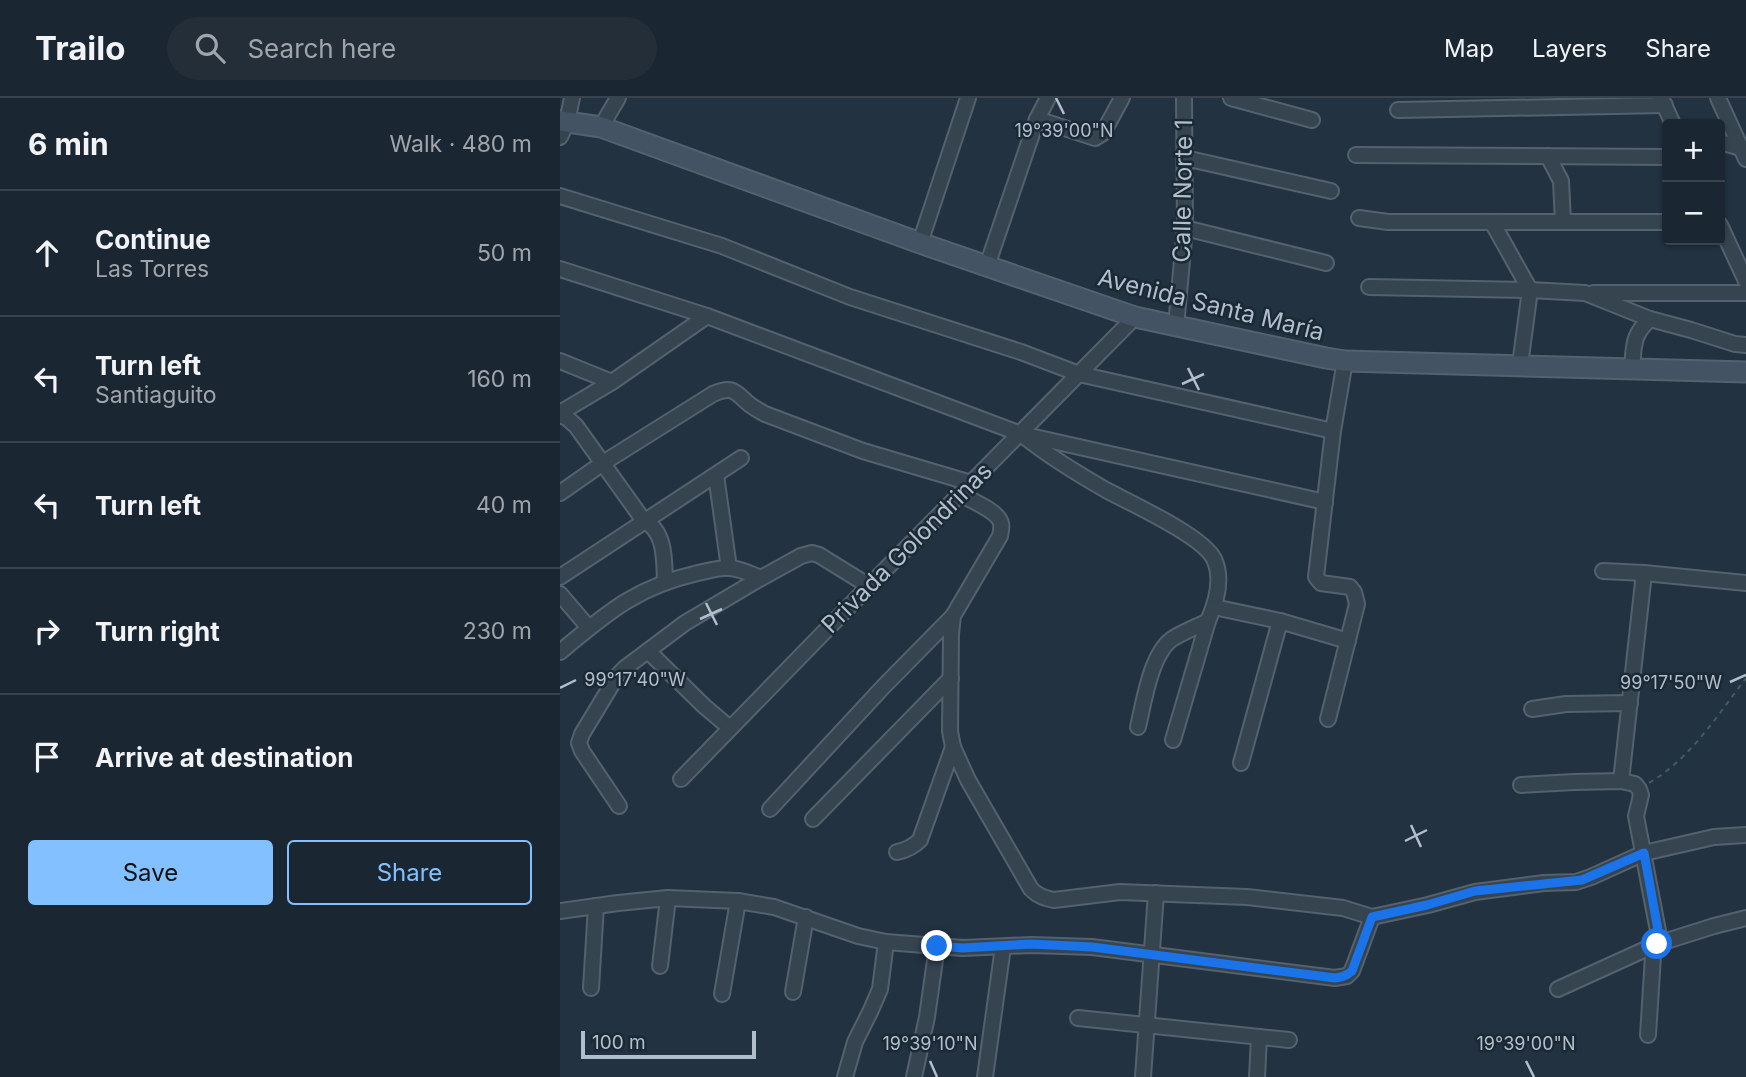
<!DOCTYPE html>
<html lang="en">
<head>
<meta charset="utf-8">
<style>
	body { margin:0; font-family:Inter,sans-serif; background:#232e39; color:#f1f3f6 }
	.controls { position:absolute; right:21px; top:21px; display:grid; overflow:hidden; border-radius:7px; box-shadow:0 2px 5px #0004 }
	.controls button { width:63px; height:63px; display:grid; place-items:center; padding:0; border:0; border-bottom:2px solid #38434d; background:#1a2631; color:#f1f3f6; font:35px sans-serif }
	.scale { position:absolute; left:21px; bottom:18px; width:175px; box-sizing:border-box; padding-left:7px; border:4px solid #b2becb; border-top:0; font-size:19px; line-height:24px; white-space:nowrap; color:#b2becb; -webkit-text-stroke:5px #1b2935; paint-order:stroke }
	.stop { position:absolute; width:21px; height:21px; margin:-16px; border:5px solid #1a73e8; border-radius:50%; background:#fff }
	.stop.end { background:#1a73e8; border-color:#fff; box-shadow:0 2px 7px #0008 }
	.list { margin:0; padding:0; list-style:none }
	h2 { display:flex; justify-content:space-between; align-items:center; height:91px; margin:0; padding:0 28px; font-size:30px }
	h2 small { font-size:23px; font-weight:400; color:#9fa5ab }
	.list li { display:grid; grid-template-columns:46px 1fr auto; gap:21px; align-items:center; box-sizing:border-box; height:126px; padding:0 28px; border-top:2px solid #38434d }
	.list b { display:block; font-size:26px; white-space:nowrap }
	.list p { margin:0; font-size:23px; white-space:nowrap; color:#9fa5ab }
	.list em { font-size:23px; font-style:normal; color:#9fa5ab }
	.actions { display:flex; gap:14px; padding:21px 28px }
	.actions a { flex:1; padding:16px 0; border:2px solid #83c0ff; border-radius:7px; text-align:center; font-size:24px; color:#83c0ff }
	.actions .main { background:#83c0ff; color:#111 }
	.icon { flex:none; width:38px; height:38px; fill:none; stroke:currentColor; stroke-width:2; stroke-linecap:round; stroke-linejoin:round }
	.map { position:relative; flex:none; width:1186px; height:979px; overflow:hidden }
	header { display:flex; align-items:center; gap:42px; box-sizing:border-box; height:98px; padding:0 35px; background:#1a2631; border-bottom:2px solid #38434d }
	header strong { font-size:33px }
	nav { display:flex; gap:38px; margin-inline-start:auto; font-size:24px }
	.search { width:490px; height:63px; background:#232e39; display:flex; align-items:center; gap:18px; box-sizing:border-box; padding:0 24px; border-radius:38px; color:#9fa5ab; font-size:26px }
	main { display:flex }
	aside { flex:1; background:#1a2631 }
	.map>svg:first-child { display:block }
</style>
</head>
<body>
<header>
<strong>Trailo</strong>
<div class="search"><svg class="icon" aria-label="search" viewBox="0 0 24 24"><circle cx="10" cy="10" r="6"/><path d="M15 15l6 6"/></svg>Search here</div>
<nav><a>Map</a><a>Layers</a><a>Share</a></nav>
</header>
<main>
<aside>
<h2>6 min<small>Walk · 480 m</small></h2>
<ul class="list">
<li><svg class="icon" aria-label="ahead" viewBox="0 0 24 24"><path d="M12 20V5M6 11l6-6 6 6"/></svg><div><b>Continue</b><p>Las Torres</p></div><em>50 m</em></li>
<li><svg class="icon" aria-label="left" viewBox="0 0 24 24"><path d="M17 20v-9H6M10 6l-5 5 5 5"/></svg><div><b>Turn left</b><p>Santiaguito</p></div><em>160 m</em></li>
<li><svg class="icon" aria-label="left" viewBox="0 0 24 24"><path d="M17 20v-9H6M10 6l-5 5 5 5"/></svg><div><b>Turn left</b></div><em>40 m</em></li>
<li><svg class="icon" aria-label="right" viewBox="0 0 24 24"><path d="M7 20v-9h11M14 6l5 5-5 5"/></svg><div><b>Turn right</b></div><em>230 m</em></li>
<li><svg class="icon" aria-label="arrive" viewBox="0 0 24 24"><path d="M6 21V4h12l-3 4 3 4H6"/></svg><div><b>Arrive at destination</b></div></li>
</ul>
<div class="actions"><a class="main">Save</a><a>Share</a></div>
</aside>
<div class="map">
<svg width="1186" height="979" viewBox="0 0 1186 979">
	<rect width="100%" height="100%" fill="#223241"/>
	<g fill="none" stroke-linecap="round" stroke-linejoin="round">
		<defs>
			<g id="minor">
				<polyline points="671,0 752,22"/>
				<polyline points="1101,0 1113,26"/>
				<polyline points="1158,0 1186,61"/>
				<polyline points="838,12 1105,7"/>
				<polyline points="477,21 535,40 543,35 562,0"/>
				<polyline points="41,29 58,0"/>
				<polyline points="0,39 7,24 12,0"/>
				<polyline points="1160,44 1181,50"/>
				<polyline points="796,57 1107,59"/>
				<polyline points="988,58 1001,83 1003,124"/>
				<polyline points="625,60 771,93"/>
				<polyline points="0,98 162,148 290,199 461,254 519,276 773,333"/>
				<polyline points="799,120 828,124 1107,124"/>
				<polyline points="932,124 970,192 960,267"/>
				<polyline points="1160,127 1186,183"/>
				<polyline points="625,130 766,165"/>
				<polyline points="360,145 408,0"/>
				<polyline points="427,168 477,21 488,0"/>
				<polyline points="0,171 147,218 461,336 765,404"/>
				<polyline points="809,189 970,192 1025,195 1090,221 1131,232 1175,246 1186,247"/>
				<polyline points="1033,195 1186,195"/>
				<polyline points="616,228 625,130 624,0"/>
				<polyline points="0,263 52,284"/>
				<path d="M1072,271C1074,248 1072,237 1090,221"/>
				<polyline points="0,315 52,284 147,218"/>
				<path d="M0,317L7,320L16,328L84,423C106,433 104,463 105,484"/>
				<path d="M465,339C490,359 518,376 546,392C570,405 643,438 654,461C663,480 656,505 648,523L613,642"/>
				<polyline points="156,377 169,470"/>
				<path d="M0,395L43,365L153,296C173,287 175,294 189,306C194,310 200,313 205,316L303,353L411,385"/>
				<path d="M400,396C410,402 433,411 439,421C443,426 441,432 440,438L393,518L391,536L390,633L393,649L408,682L471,791C478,798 484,800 494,802L560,794L687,799L783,810L812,819"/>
				<polyline points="1043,473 1084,475 1186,485"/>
				<polyline points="0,479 181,360"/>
				<polyline points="0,496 29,530"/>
				<polyline points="654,509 720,523 788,543"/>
				<polyline points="88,553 144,608 170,630"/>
				<path d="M0,554C47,515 76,489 138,475C148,473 160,469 170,470C181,471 191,476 201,480"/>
				<polyline points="972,611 1006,606 1070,605"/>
				<polyline points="768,621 797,506 794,494 790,489 761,485 756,479 773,333 785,263"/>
				<path d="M578,629C584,603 591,556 612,541C623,534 636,529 648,523"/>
				<polyline points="681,665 720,523"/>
				<polyline points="121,681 309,488 575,219"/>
				<polyline points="1061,683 1084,475"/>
				<polyline points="961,687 1014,684 1061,683 1075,686 1079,691 1081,697 1076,718 1099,838 1093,858 1088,937"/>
				<polyline points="59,708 22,653 19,645 22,636 57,578 65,570 125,525 201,480 241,458 252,455 259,457 309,488"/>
				<polyline points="210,711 324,588 393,518"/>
				<polyline points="253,721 391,580"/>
				<path d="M337,754C347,752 353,749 360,742L393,649"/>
				<polyline points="0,813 58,805 108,800 178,803 214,809 298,838 326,844 403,850 471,847 532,849 775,880 787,878 792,873 812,819"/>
				<polyline points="812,819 868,807 915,794 984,785 1016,784 1031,779 1084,755 1154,739 1186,737"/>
				<polyline points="100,868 108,800"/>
				<polyline points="31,890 36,808"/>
				<polyline points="998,891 1097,846 1154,828 1186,820"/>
				<polyline points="233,894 246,819"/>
				<polyline points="162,896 178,803"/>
				<polyline points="518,920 729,942"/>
				<polyline points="285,979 295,944 311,912 320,891 326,844"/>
				<polyline points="354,979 367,919 377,848"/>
				<polyline points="425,979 443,849"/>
				<polyline points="583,979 596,795"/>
				<polyline points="697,979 699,939"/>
			</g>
			<polyline id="secondary" points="0,23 41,29 360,145 575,219 766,260 785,263 1186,274"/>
		</defs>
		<use href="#minor" stroke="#54616e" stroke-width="18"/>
		<use href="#secondary" stroke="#54616e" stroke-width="23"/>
		<path stroke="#425d5e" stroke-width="2" stroke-dasharray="5 5" stroke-linecap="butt" d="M1089,685C1131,660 1157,618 1186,580"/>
		<use href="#minor" stroke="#364450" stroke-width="14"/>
		<use href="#secondary" stroke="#445364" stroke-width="19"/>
	</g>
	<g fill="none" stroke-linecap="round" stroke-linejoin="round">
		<path stroke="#1a73e8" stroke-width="9" d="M377,848L403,850L471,846L532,849L775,880C782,879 786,878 792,873L812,819L867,807L915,793L1022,782L1084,755L1098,832L1097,846"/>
	</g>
	<path fill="none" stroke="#b2becb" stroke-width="2.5" d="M496,0L504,16M628,270L639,292M622,286L644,276M146,505L157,527M140,521L162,511M1170,584L1186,577M0,590L16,582M851,727L861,749M845,743L867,732M370,963L377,979M966,963L974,979"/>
	<g text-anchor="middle" stroke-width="5" stroke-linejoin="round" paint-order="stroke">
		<g font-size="24" fill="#b2becb" stroke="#1b2935">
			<text transform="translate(623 93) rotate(-89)" y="8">Calle Norte 1</text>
			<text transform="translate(651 207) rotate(14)" y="8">Avenida Santa María</text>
			<text transform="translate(347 450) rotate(-45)" y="8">Privada Golondrinas</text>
		</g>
	</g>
	<g font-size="18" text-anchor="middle" fill="#b2becb" stroke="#1b2935" stroke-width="5" stroke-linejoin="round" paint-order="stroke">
		<text x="504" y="39">19°39'00"N</text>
		<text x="75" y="588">99°17'40"W</text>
		<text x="1111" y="591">99°17'50"W</text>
		<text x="370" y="952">19°39'10"N</text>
		<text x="966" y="952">19°39'00"N</text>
	</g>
</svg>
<div class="controls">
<button>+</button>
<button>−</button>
</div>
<div class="scale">100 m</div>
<div class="stop" style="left:1097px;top:846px"></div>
<div class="stop end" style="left:377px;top:848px"></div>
</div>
</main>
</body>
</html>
